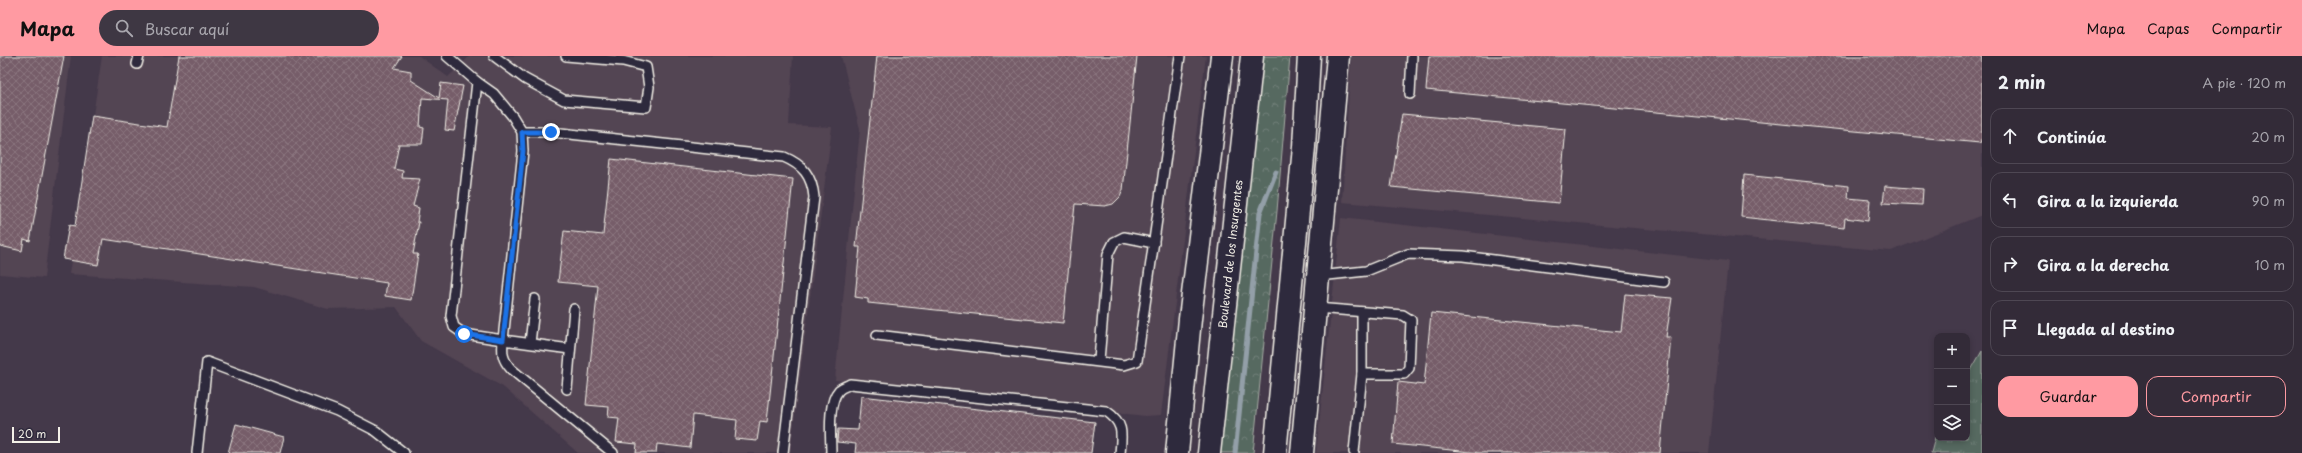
<!DOCTYPE html>
<html lang="es">
<head>
<meta charset="utf-8">
<style>
	body { margin:0; font-family:"Playpen Sans",sans-serif; background:#3e3743; color:#f1f3f6 }
	.controls { position:absolute; right:12px; bottom:12px; display:grid; overflow:hidden; border-radius:8px; box-shadow:0 2px 6px #0003 }
	.controls button { width:36px; height:36px; display:grid; place-items:center; padding:0; border:0; border-bottom:1px solid #4e4753; background:#332b38; color:#f1f3f6; font:20px sans-serif }
	.scale { position:absolute; left:12px; bottom:10px; width:48px; box-sizing:border-box; padding-left:4px; border:2px solid #f4f1e8; border-top:0; font-size:11px; line-height:14px; white-space:nowrap; color:#f4f1e8; -webkit-text-stroke:3px #2f2a3d; paint-order:stroke }
	.stop { position:absolute; width:12px; height:12px; margin:-9px; border:3px solid #1a73e8; border-radius:50%; background:#fff }
	.stop.end { background:#1a73e8; border-color:#fff; box-shadow:0 1px 4px #0008 }
	.list { margin:0; padding:0; list-style:none }
	h2 { display:flex; justify-content:space-between; align-items:center; height:52px; margin:0; padding:0 16px; font-size:17px }
	h2 small { font-size:13px; font-weight:400; color:#a9a7ae }
	.list li { display:grid; grid-template-columns:26px 1fr auto; gap:12px; align-items:center; box-sizing:border-box; height:56px; margin:0 8px 8px; padding:0 8px; border:1px solid #4e4753; border-radius:12px }
	.list b { display:block; font-size:15px; white-space:nowrap }
	.list em { font-size:13px; font-style:normal; color:#a9a7ae }
	.actions { display:flex; gap:8px; padding:12px 16px }
	.actions a { flex:1; padding:9px 0; border:1px solid #ff9aa2; border-radius:12px; text-align:center; font-size:14px; color:#ff9aa2 }
	.actions .main { background:#ff9aa2; color:#111 }
	.icon { flex:none; width:22px; height:22px; fill:none; stroke:currentColor; stroke-width:2; stroke-linecap:round; stroke-linejoin:round }
	.map { position:relative; flex:none; width:1982px; height:397px; overflow:hidden }
	header { display:flex; align-items:center; gap:24px; box-sizing:border-box; height:56px; padding:0 20px; background:#ff9aa2; color:#111 }
	header strong { font-size:19px }
	nav { display:flex; gap:22px; margin-inline-start:auto; font-size:14px }
	.search { width:280px; height:36px; background:#3e3743; display:flex; align-items:center; gap:10px; box-sizing:border-box; padding:0 14px; border-radius:22px; color:#a9a7ae; font-size:15px }
	main { display:flex }
	aside { flex:1; background:#332b38 }
	.map>svg:first-child { display:block }
</style>
</head>
<body>
<header>
<strong>Mapa</strong>
<div class="search"><svg class="icon" aria-label="search" viewBox="0 0 24 24"><circle cx="10" cy="10" r="6"/><path d="M15 15l6 6"/></svg>Buscar aquí</div>
<nav><a>Mapa</a><a>Capas</a><a>Compartir</a></nav>
</header>
<main>
<div class="map">
<svg width="1982" height="397" viewBox="0 0 1982 397">
	<defs>
		<pattern id="grass-tufts" width="24" height="20" patternUnits="userSpaceOnUse"><rect width="24" height="20" fill="#576961"/><path d="M3 7l-1-3M5 7V3M7 7l1-3M15 17l-1-3M17 17v-4M19 17l1-3" fill="none" stroke="#707f78"/></pattern>
		<pattern id="forest-crowns" width="20" height="18" patternUnits="userSpaceOnUse"><rect width="20" height="18" fill="#576961"/><path d="M2 6a3 3 0 1 1 6 0M12 15a3 3 0 1 1 6 0" fill="none" stroke="#707f78"/></pattern>
		<pattern id="building-cross-hatch" width="8" height="8" patternUnits="userSpaceOnUse"><rect width="8" height="8" fill="#765d69"/><path d="M0 0l8 8M0 8l8-8" fill="none" stroke="#8a757e"/></pattern>
	</defs>
	<rect width="100%" height="100%" fill="#44394a"/>
	<filter id="ink" filterUnits="userSpaceOnUse"><feTurbulence type="fractalNoise" baseFrequency=".025" numOctaves="2"/><feDisplacementMap in="SourceGraphic" scale="8" xChannelSelector="R" yChannelSelector="G"/><feConvolveMatrix kernelMatrix="1 2 1 2 8 2 1 2 1" color-interpolation-filters="sRGB"/></filter>
	<g filter="url(#ink)">
		<g fill="#534453">
			<polygon points="0,0 71,0 44,222 0,218"/>
			<polygon points="102,0 419,0 448,21 470,0 793,0 789,69 832,71 790,397 578,397 503,331 421,285 396,251 328,253 254,231 69,218"/>
			<polygon points="841,0 1206,0 1161,359 1145,360 835,324 860,73"/>
			<polygon points="1351,0 1982,0 1982,159 1891,195 1342,146"/>
			<polygon points="1341,162 1728,205 1709,397 1316,397"/>
		</g>
		<polygon fill="url(#grass-tufts)" stroke="#a6ada4" points="1982,295 1982,397 1931,397 1937,374 1937,382 1967,382 1967,321"/>
		<polygon fill="url(#forest-crowns)" stroke="#a6ada4" points="1262,0 1290,0 1277,155 1253,397 1216,397"/>
		<g fill="none" stroke-linecap="round" stroke-linejoin="round">
			<polyline stroke="#939fa8" stroke-width="5" points="1235,397 1260,157 1276,116"/>
		</g>
		<g fill="url(#building-cross-hatch)" stroke="#f4f1e8">
			<polygon points="0,0 64,0 30,185 24,183 22,195 0,190"/>
			<polygon points="179,0 402,0 394,12 411,15 411,24 439,42 441,27 463,30 454,75 445,74 448,44 422,42 420,71 424,72 422,88 399,88 394,113 403,115 402,122 420,123 413,150 419,152 417,166 419,166 413,198 418,198 411,244 385,240 387,227 103,183 98,209 63,203 69,169 75,170 92,60 167,71"/>
			<polygon points="877,0 1137,0 1123,134 1120,141 1113,148 1105,150 1075,148 1063,267 868,247 868,243 855,241 860,191 856,191"/>
			<polygon points="1429,0 1982,0 1982,82 1980,87 1426,34"/>
			<polygon points="1402,58 1566,73 1559,147 1391,131"/>
			<polygon points="611,103 793,123 767,366 760,365 757,385 735,383 737,364 693,359 690,392 657,388 656,397 636,397 637,388 616,386 619,362 608,361 609,351 586,349 598,230 558,226 564,175 603,179"/>
			<polygon points="1744,119 1849,130 1848,142 1870,144 1868,165 1845,162 1844,172 1741,161"/>
			<polygon points="1885,130 1923,133 1922,149 1883,147"/>
			<polygon points="1625,238 1672,242 1666,281 1671,281 1660,397 1480,397 1393,388 1398,326 1424,329 1431,257 1621,276"/>
			<polygon points="861,340 1095,366 1091,397 855,397 856,388 837,386 838,373 858,374"/>
			<polygon points="236,368 284,381 280,397 228,397"/>
		</g>
		<g fill="none" stroke-linecap="round" stroke-linejoin="round">
			<defs>
				<g id="service">
					<polyline points="447,0 477,26"/>
					<polyline points="494,0 525,23 564,44 646,51 649,31 646,11 623,5 566,0"/>
					<polyline points="137,8 139,0"/>
					<polygon points="477,26 494,38 513,61 522,76 523,95 503,284 464,278 454,271 451,260"/>
					<polyline points="1410,38 1412,0"/>
					<path d="M522,76H551L784,101C803,109 812,120 814,141L783,397"/>
					<polyline points="1319,220 1366,215 1408,198 1463,200 1664,226"/>
					<polyline points="1316,252 1403,259 1411,264 1409,312 1404,318 1362,318 1354,396"/>
					<polyline points="877,279 1124,309 1137,305 1180,0"/>
					<polyline points="530,287 535,243"/>
					<path d="M570,293L503,284C502,297 502,303 511,313L613,397"/>
					<polyline points="1099,304 1108,198 1114,186 1124,181 1154,187"/>
					<polyline points="1362,318 1362,256"/>
					<polyline points="567,333 574,253"/>
					<polyline points="197,397 207,306 337,355 376,375 404,397"/>
					<path d="M831,397C831,381 827,347 839,334C842,331 847,330 850,328L1106,355C1124,367 1122,377 1120,397"/>
				</g>
				<g id="tertiary">
					<polyline points="1177,397 1190,263 1222,0"/>
					<polyline points="1302,397 1338,0"/>
				</g>
				<g id="trunk">
					<path id="s1" d="M1209,397L1252,0"/>
					<polyline points="1275,397 1304,91 1309,0"/>
				</g>
			</defs>
			<use href="#service" stroke="#f4f1e8" stroke-width="12"/>
			<use href="#tertiary" stroke="#f4f1e8" stroke-width="25"/>
			<use href="#trunk" stroke="#f4f1e8" stroke-width="25"/>
			<use href="#service" stroke="#2f2a3d" stroke-width="9"/>
			<use href="#tertiary" stroke="#2f2a3d" stroke-width="22"/>
			<use href="#trunk" stroke="#2f2a3d" stroke-width="22"/>
		</g>
	</g>
	<g fill="none" stroke-linecap="round" stroke-linejoin="round" filter="url(#ink)">
		<polyline stroke="#1a73e8" stroke-width="5" points="464,278 503,284 523,95 522,76 551,76"/>
	</g>
	<g text-anchor="middle" stroke-width="3" stroke-linejoin="round" paint-order="stroke">
		<g font-size="11" fill="#f4f1e8" stroke="#2f2a3d">
			<text dy="4" stroke="none"><textPath href="#s1" startOffset="200">Boulevard de los Insurgentes</textPath></text>
		</g>
	</g>
</svg>
<div class="controls">
<button>+</button>
<button>−</button>
<button><svg class="icon" aria-label="layers" viewBox="0 0 24 24"><path d="M12 4l9 5-9 5-9-5zM3 14l9 5 9-5"/></svg></button>
</div>
<div class="scale">20 m</div>
<div class="stop" style="left:464px;top:278px"></div>
<div class="stop end" style="left:551px;top:76px"></div>
</div>
<aside>
<h2>2 min<small>A pie · 120 m</small></h2>
<ul class="list">
<li><svg class="icon" aria-label="ahead" viewBox="0 0 24 24"><path d="M12 20V5M6 11l6-6 6 6"/></svg><div><b>Continúa</b></div><em>20 m</em></li>
<li><svg class="icon" aria-label="left" viewBox="0 0 24 24"><path d="M17 20v-9H6M10 6l-5 5 5 5"/></svg><div><b>Gira a la izquierda</b></div><em>90 m</em></li>
<li><svg class="icon" aria-label="right" viewBox="0 0 24 24"><path d="M7 20v-9h11M14 6l5 5-5 5"/></svg><div><b>Gira a la derecha</b></div><em>10 m</em></li>
<li><svg class="icon" aria-label="arrive" viewBox="0 0 24 24"><path d="M6 21V4h12l-3 4 3 4H6"/></svg><div><b>Llegada al destino</b></div></li>
</ul>
<div class="actions"><a class="main">Guardar</a><a>Compartir</a></div>
</aside>
</main>
</body>
</html>
